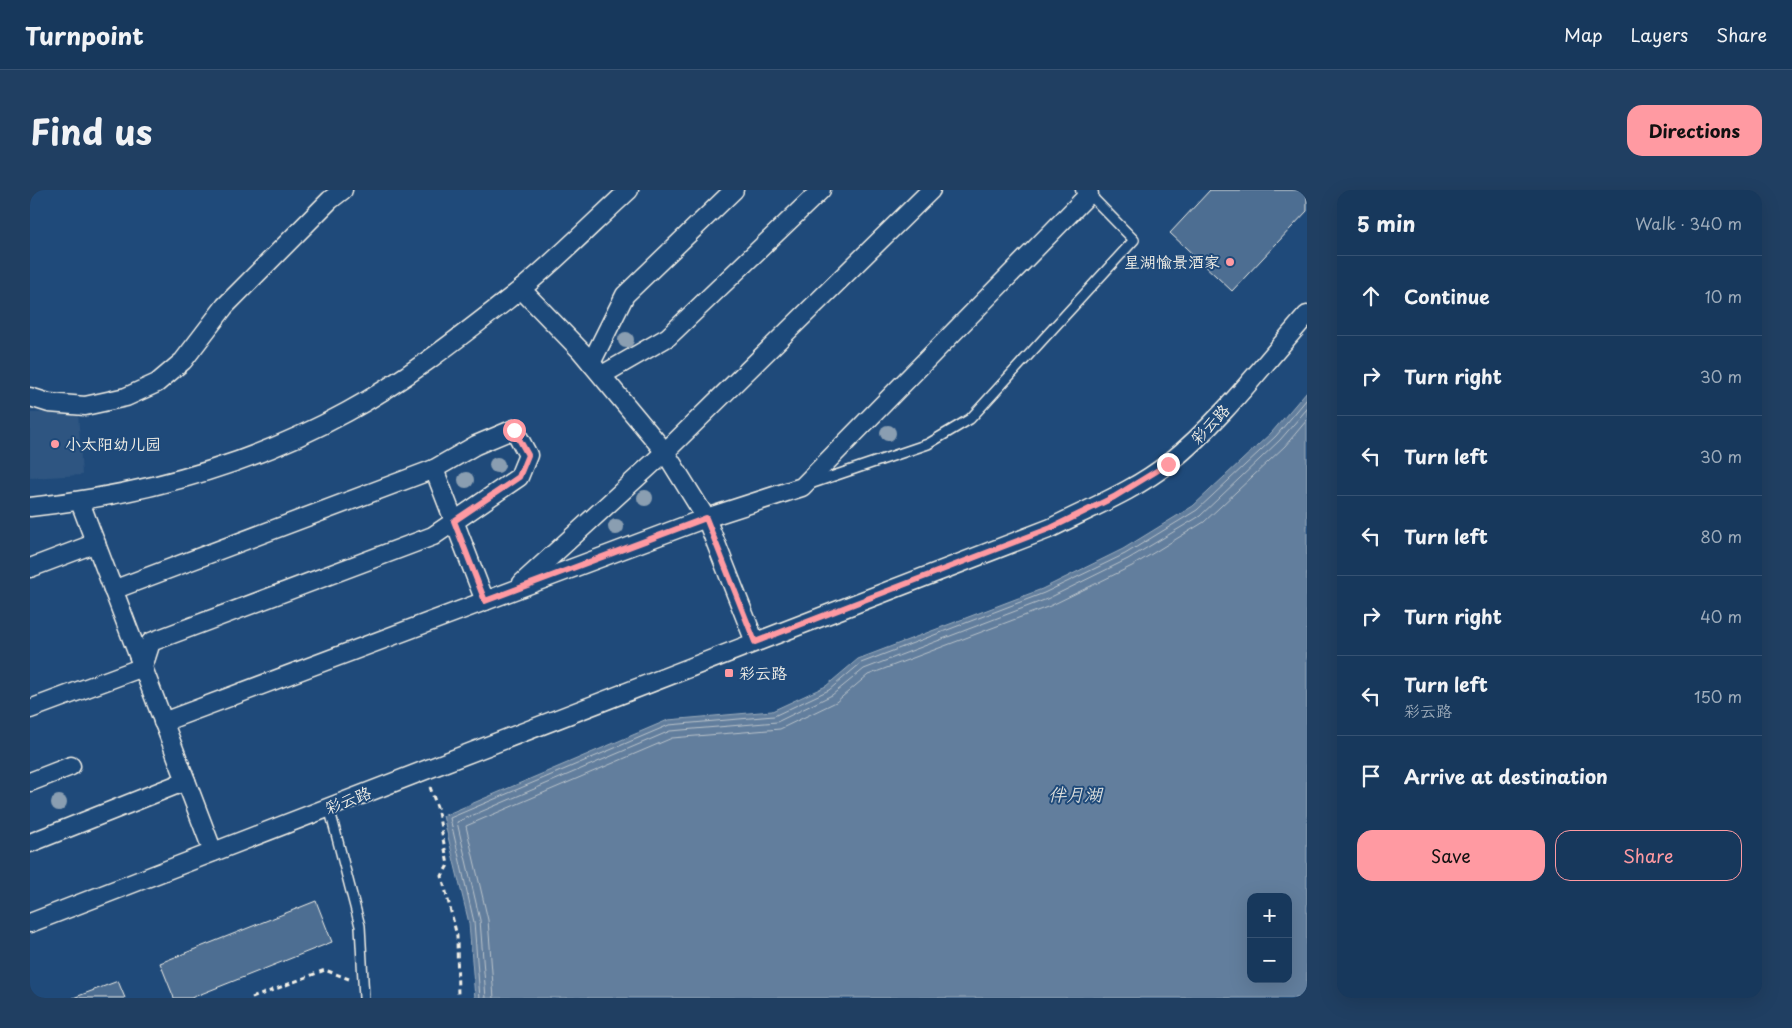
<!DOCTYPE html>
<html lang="en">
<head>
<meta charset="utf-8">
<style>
	body { margin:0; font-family:"Playpen Sans","LXGW WenKai TC",sans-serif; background:#203f62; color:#f1f3f6 }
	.controls { position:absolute; right:15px; bottom:15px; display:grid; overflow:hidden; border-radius:10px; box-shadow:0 5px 20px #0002 }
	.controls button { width:45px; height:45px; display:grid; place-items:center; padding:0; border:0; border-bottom:1px solid #365272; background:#17385c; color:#f1f3f6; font:25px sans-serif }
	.stop { position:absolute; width:15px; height:15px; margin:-11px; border:4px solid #ff9aa2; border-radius:50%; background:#fff }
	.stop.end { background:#ff9aa2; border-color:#fff; box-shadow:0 1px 5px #0008 }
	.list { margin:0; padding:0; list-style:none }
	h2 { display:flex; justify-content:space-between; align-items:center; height:65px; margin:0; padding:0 20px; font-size:21px }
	h2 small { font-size:16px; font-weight:400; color:#9eacbb }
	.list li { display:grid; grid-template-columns:32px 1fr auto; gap:15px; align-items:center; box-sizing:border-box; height:80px; padding:0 20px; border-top:1px solid #365272 }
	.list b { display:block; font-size:19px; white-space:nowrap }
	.list p { margin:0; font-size:16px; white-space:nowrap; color:#9eacbb }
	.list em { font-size:16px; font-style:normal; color:#9eacbb }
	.actions { display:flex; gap:10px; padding:15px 20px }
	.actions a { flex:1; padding:11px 0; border:1px solid #ff9aa2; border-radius:15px; text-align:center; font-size:18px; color:#ff9aa2 }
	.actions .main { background:#ff9aa2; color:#111 }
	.icon { flex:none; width:28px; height:28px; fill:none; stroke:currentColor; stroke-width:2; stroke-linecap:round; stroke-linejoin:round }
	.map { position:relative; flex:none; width:1277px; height:808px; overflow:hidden; border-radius:15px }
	header { display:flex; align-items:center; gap:30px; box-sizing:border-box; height:70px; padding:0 25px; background:#17385c; border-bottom:1px solid #365272 }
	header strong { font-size:24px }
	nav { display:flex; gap:28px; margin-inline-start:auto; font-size:18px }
	.intro { display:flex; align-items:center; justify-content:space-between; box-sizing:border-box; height:120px; padding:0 30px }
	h1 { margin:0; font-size:35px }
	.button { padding:12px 22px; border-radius:15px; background:#ff9aa2; color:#111; font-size:18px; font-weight:700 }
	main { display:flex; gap:30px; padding:0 30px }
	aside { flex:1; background:#17385c; border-radius:15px; box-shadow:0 5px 20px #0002 }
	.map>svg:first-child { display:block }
</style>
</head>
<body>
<header>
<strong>Turnpoint</strong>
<nav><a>Map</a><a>Layers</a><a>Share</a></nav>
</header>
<div class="intro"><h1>Find us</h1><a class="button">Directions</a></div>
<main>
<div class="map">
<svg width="1277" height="808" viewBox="0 0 1277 808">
	<rect width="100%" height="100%" fill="#1f4a7a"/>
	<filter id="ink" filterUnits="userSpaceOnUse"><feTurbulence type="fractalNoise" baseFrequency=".02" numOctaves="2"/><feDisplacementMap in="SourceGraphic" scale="10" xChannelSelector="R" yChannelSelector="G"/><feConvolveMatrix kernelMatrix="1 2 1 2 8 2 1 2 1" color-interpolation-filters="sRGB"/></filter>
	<g filter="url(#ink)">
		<polygon fill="#2d5581" points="48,221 52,285 0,288 0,223"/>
		<path fill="#627e9d" stroke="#9cacbb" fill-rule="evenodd" d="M1277,201V808H445L439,733L413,626L638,530L742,521L796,496L828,469L1012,399L1093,359L1163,316L1242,242ZM1221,707H1258V789H1221Z"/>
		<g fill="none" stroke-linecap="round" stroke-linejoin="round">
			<g stroke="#bac3ca" stroke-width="1">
				<polyline points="450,808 444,732 420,628 639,535 744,526 799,500 831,473 1014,403 1095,364 1167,320 1246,246 1277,209"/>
				<polyline points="456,808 450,730 427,632 640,541 747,532 802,505 834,479 1017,409 1098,369 1170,326 1250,250 1277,219"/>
				<polyline points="464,808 458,730 436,636 642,548 750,539 806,512 838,485 1020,416 1102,376 1174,332 1255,256 1277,230"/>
			</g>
		</g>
		<g fill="#4d6e92" stroke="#f4f1e8">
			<polygon points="1180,0 1277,0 1277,21 1202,101 1140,43"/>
			<polygon points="286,711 302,752 161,808 144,808 130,773"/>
			<polygon points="88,791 95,808 43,808"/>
		</g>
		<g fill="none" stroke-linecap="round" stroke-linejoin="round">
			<defs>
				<g id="lane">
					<polyline points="780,294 898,254 940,229 1104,50 1059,4"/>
					<polyline points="299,617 330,736 334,808"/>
				</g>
				<g id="street">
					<polyline points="491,99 551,161 635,262 676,328 725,452"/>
					<polyline points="561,173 595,105 704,0"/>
					<polyline points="572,185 638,147 791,0"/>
					<polyline points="0,207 19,213 55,216 96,207 127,193 153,171 195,116 300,10 313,0"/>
					<polyline points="404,279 455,411"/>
					<polyline points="50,312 183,662"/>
					<path d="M0,317C111,305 219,276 317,222C378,189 435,143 490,100C528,69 563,33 599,0"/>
					<polyline points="0,378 66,353"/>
					<polyline points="492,393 635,262 901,0"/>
					<polyline points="0,519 113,477 121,452 403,346 489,287 498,265 484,239 446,255 404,279 83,400"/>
					<polyline points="133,532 676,328 772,297 1059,4 1055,0"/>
					<polyline points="0,592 41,576"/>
					<polyline points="0,653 156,591"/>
					<path d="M0,733L1021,338C1060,318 1104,301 1139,273C1191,231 1233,175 1277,125"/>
				</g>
			</defs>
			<use href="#lane" stroke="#f4f1e8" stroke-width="12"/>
			<use href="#street" stroke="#f4f1e8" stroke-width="21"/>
			<g stroke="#f4f1e8" stroke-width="3" stroke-dasharray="5 4" stroke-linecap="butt">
				<polyline points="400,597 407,617 418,675 412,686 427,746 428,808"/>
				<polyline points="222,808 295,780 319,789"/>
			</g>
			<use href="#lane" stroke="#1f4a7a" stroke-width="9"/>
			<use href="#street" stroke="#1f4a7a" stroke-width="18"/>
		</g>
		<g fill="#8a9eb1">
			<circle cx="596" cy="150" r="8"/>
			<circle cx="858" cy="243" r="8"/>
			<circle cx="467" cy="275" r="8"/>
			<circle cx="436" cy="290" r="8"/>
			<circle cx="615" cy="308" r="8"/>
			<circle cx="586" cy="337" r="8"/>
			<circle cx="29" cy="613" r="8"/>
		</g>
	</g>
	<g fill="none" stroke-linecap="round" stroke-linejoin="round" filter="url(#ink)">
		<polyline stroke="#ff9aa2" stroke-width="6" points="484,240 498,265 489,287 424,331 455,411 676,328 725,452 1021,338 1084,307 1138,274"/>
	</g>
	<g fill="#ff9aa2" stroke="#1f4a7a" stroke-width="2">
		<circle cx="1200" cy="72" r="5"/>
		<circle cx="25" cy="254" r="5"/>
		<rect x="694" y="478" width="10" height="10" rx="2.5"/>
	</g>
	<g text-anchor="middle" stroke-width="4" stroke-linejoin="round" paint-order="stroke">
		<g font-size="16" fill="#f4f1e8" stroke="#1f4a7a" text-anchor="start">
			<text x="1190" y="78" text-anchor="end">星湖愉景酒家</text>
			<text x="35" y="260">小太阳幼儿园</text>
			<text x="709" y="489">彩云路</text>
		</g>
		<g font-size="16" fill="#f4f1e8" stroke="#1f4a7a">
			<text transform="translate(1180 234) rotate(-46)" y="6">彩云路</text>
			<text transform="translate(318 610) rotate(-21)" y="6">彩云路</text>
		</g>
		<g font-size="18" font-style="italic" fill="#dee0dd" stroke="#1f4a7a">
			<text x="1045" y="611">伴月湖</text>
		</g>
	</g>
</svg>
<div class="controls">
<button>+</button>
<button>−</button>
</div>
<div class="stop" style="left:484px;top:240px"></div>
<div class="stop end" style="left:1138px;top:274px"></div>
</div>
<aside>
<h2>5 min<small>Walk · 340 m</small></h2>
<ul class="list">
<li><svg class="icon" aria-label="ahead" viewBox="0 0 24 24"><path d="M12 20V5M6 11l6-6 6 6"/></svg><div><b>Continue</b></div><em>10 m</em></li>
<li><svg class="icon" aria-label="right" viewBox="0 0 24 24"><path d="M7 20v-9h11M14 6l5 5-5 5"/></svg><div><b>Turn right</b></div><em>30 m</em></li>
<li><svg class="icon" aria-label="left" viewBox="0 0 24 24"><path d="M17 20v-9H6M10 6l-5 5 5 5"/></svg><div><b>Turn left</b></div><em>30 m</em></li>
<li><svg class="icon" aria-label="left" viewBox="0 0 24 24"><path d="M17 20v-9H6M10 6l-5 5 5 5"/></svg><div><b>Turn left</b></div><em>80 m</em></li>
<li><svg class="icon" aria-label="right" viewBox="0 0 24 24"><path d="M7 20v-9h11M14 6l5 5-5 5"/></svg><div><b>Turn right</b></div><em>40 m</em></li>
<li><svg class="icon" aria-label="left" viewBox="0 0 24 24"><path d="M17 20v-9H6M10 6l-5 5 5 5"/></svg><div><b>Turn left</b><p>彩云路</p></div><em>150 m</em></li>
<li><svg class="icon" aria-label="arrive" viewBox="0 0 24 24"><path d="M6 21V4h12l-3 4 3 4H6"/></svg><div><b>Arrive at destination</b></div></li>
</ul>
<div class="actions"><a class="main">Save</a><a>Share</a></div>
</aside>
</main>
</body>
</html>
